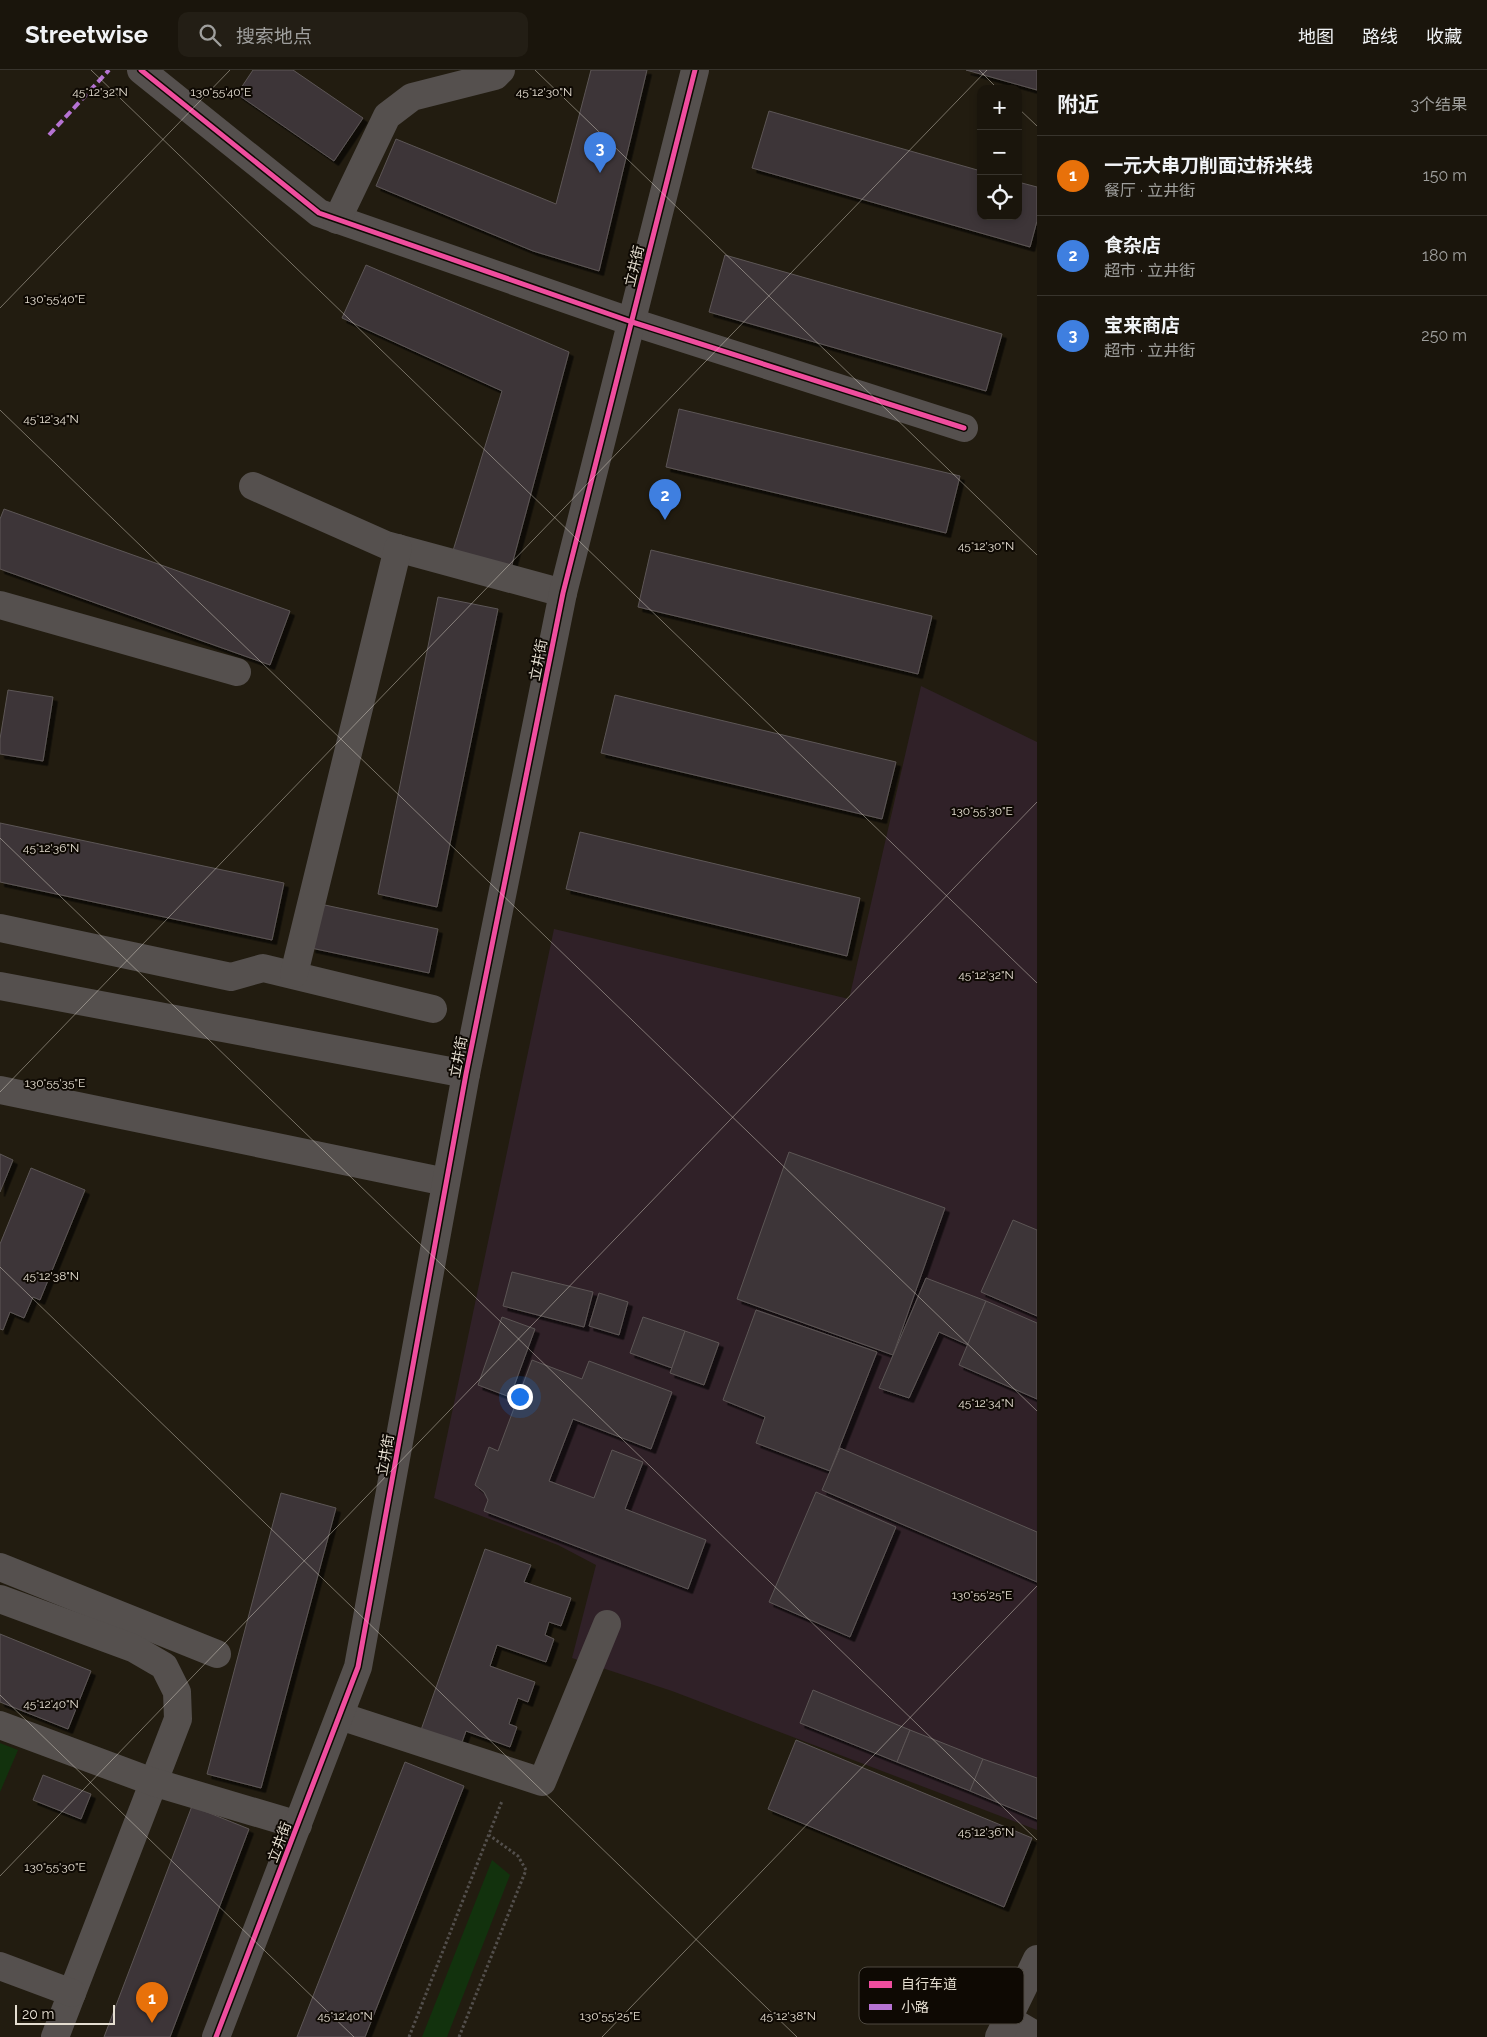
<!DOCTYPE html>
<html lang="zh">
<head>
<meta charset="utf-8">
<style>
	body { margin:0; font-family:Raleway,"Noto Sans SC",sans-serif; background:#231e15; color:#f1f3f6 }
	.controls { position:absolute; right:15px; top:15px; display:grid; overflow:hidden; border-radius:10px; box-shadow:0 2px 8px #0003 }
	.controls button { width:45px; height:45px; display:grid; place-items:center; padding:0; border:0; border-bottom:1px solid #38342d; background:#1a150c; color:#f1f3f6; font:25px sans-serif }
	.scale { position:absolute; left:15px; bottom:12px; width:100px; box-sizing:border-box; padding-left:5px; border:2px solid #e5ded1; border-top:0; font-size:14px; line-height:18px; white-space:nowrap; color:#e5ded1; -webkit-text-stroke:4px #0e0903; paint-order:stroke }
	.you { position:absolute; left:519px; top:1326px; width:18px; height:18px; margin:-12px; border:4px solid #fff; border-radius:50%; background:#1a73e8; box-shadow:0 0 0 8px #1a73e833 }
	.badge { display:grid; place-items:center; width:32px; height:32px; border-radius:50%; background:#a19a8d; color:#fff; font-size:16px; font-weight:700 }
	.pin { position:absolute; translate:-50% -41px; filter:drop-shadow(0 1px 2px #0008) }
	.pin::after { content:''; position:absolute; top:26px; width:18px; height:15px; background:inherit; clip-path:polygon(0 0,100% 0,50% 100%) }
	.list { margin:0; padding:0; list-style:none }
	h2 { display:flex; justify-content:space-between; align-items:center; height:65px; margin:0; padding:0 20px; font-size:21px }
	h2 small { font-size:16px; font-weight:400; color:#9f9f9d }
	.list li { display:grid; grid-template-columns:32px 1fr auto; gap:15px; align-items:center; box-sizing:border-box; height:80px; padding:0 20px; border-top:1px solid #38342d }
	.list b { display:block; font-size:19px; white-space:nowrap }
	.list p { margin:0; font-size:16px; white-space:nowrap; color:#9f9f9d }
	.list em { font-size:16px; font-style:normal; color:#9f9f9d }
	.icon { flex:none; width:28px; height:28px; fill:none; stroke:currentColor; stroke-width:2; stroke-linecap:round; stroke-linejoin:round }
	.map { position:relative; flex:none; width:1037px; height:1967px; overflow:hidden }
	header { display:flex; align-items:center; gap:30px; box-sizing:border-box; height:70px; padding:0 25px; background:#1a150c; border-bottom:1px solid #38342d }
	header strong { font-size:24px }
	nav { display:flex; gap:28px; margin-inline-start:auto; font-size:18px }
	.search { width:350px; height:45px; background:#231e15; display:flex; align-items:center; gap:12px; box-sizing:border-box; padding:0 18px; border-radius:10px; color:#9f9f9d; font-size:19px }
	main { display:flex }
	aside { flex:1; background:#1a150c }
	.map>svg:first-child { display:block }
</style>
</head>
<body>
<header>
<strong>Streetwise</strong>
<div class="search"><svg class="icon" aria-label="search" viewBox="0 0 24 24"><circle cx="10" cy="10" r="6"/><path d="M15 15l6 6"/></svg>搜索地点</div>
<nav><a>地图</a><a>路线</a><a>收藏</a></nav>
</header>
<main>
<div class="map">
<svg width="1037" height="1967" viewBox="0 0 1037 1967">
	<defs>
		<filter id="shadow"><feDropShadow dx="4.5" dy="4.5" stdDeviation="0" flood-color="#0009"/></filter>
	</defs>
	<rect width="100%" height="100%" fill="#221c10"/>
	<polygon fill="#302128" points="921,616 1037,672 1037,1760 672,1621 572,1588 596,1495 558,1475 434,1428 554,859 849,929"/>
	<g fill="#12320d">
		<polygon points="0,1673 18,1680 0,1722"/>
		<polygon points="492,1790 510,1805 447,1967 422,1967"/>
	</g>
	<g fill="#3e3439" stroke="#5c5655" filter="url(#shadow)">
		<polygon points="253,0 293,0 363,48 334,91 237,24"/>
		<polygon points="591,0 647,0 599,201 533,181 376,116 396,69 556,134"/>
		<polygon points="966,0 1037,0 1037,20"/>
		<polygon points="769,41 981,101 981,146 1018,146 1018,112 1037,117 1037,151 1030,177 752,98"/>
		<polygon points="725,185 1002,264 986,321 709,242"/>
		<polygon points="366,195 569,282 510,502 452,484 502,321 342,248"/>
		<polygon points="679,339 960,406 946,463 666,397"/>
		<polygon points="4,439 290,541 270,595 0,499 0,449"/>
		<polygon points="651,480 932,546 918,604 638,537"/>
		<polygon points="438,527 498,539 437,837 378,824"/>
		<polygon points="8,620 53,627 43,691 0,684 0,669"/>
		<polygon points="615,625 896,692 882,749 601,683"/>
		<polygon points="0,753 284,813 272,870 0,812"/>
		<polygon points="580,762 860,828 847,886 566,819"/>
		<polygon points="320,834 438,859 429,903 311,878"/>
		<polygon points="789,1082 945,1138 893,1285 737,1229"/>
		<polygon points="0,1084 13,1090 0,1122"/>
		<polygon points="31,1098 85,1120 40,1230 33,1227 24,1248 10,1242 3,1260 0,1259 0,1174"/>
		<polygon points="1013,1150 1037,1160 1037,1246 981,1222"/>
		<polygon points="512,1202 593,1222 584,1257 503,1236"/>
		<polygon points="926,1208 986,1231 968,1275 939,1262 909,1328 879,1318"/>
		<polygon points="599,1223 628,1232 619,1265 589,1256"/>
		<polygon points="986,1231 1037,1253 1037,1329 959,1295"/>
		<polygon points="756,1240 877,1282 830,1401 756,1373 765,1347 723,1330"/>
		<polygon points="502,1247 535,1259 510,1327 478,1315"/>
		<polygon points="643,1247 685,1261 672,1298 630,1283"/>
		<polygon points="685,1261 719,1273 704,1315 670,1303"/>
		<polygon points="532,1290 582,1309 589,1291 672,1322 651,1379 573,1349 549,1411 594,1428 612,1380 643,1392 625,1439 706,1470 688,1519 484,1441 488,1430 484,1422 475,1415 489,1377 498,1381"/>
		<polygon points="840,1378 1037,1462 1037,1512 822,1420"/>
		<polygon points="816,1422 896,1457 850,1567 769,1532"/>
		<polygon points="281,1423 336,1438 261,1718 207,1704"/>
		<polygon points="485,1479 531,1495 524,1512 571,1528 561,1556 549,1552 545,1565 554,1569 546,1592 497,1575 490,1596 535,1612 528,1632 518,1628 509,1654 517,1657 510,1677 466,1661 461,1675 421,1660"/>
		<polygon points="0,1564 91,1601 68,1659 0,1632"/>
		<polygon points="813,1620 910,1660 897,1692 800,1653"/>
		<polygon points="910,1660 983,1689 970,1721 897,1692"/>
		<polygon points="796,1670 1032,1768 1004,1837 768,1739"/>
		<polygon points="983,1689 1037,1708 1037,1749 970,1721"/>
		<polygon points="405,1692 464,1716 365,1967 297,1967"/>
		<polygon points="43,1705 91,1724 81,1749 33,1730"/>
		<polygon points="192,1736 249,1759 170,1967 104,1967"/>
	</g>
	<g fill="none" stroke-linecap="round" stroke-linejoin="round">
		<g stroke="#534f4c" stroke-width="3" stroke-dasharray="2.5 2.5" stroke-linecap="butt">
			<polyline points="409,1967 502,1731"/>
			<polyline points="459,1967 526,1800 518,1786 489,1765"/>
		</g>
		<g stroke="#55504e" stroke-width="28">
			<polyline points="141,0 319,143 632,252 964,358"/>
			<polyline points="337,150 387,46 412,27 495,6 501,0"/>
			<polyline points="253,416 386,475 563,523"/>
			<polyline points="0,535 237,602"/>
			<polyline points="0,858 231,907 263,898 433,939"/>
			<polyline points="294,904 398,478"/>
			<polyline points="0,916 466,1004"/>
			<polyline points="0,1020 446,1112"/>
			<polyline points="0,1497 217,1584"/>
			<polyline points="0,1529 133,1578 164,1596 177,1622 178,1649 55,1967"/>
			<polyline points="340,1646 542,1712 607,1554"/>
			<polyline points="0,1655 153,1712 298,1755"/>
			<polyline points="0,1896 72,1923"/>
			<polyline points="1008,1949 1037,1966"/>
			<polyline points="216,1967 358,1597 466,1004 563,523 695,0"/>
			<polyline points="999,1967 1037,1889"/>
		</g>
		<polyline stroke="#b673d3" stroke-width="4" stroke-dasharray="8 4" stroke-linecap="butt" points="49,65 109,0"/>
		<defs>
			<g id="cycleway">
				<polyline points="141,0 319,143 632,252 964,358"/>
				<polyline points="216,1967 358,1597 466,1004 563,523 695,0"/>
			</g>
		</defs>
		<use href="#cycleway" stroke="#0e0903" stroke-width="8"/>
		<use href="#cycleway" stroke="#ef4d9e" stroke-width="5"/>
	</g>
	<path fill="none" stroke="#e5ded1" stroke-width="1" stroke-opacity="0.45" d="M91,0L1037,913M535,0L1037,485M979,0L998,19M1018,38L1037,56M0,238L230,0M0,340L1037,1341M0,768L1037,1770M0,1022L987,0M0,1197L797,1967M0,1625L354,1967M0,1806L1037,732M602,1967L1037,1516"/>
	<g text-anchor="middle" stroke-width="4" stroke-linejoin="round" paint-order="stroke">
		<g font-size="14" fill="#e5ded1" stroke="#0e0903">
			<text transform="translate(634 196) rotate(-76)" y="5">立井街</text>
			<text transform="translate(538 590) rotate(-79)" y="5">立井街</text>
			<text transform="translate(458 987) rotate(-79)" y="5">立井街</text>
			<text transform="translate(385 1385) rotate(-80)" y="5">立井街</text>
			<text transform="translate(279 1772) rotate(-69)" y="5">立井街</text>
		</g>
	</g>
	<rect x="859" y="1897" width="165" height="57" rx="8" fill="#0e0903" stroke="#4e4941" stroke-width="1"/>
	<rect x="869" y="1911" width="23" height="7" fill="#ef4d9e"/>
	<rect x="869" y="1934" width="23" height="6" fill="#b673d3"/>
	<g font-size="14" fill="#e5ded1">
		<text x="901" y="1919">自行车道</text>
		<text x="901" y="1942">小路</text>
	</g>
	<g font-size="12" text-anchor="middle" fill="#e5ded1" stroke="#0e0903" stroke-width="4" stroke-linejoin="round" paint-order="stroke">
		<text x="100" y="26">45°12'32"N</text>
		<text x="544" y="26">45°12'30"N</text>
		<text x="221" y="26">130°55'40"E</text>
		<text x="55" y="233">130°55'40"E</text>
		<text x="51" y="353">45°12'34"N</text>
		<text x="986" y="480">45°12'30"N</text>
		<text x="982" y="745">130°55'30"E</text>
		<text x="51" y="782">45°12'36"N</text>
		<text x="986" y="909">45°12'32"N</text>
		<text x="55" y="1017">130°55'35"E</text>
		<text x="51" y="1210">45°12'38"N</text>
		<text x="986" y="1337">45°12'34"N</text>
		<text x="982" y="1529">130°55'25"E</text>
		<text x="51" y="1638">45°12'40"N</text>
		<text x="986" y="1766">45°12'36"N</text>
		<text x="55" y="1801">130°55'30"E</text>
		<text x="610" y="1950">130°55'25"E</text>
		<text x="345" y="1950">45°12'40"N</text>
		<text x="788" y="1950">45°12'38"N</text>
	</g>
</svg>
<div class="controls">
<button>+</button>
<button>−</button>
<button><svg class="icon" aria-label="locate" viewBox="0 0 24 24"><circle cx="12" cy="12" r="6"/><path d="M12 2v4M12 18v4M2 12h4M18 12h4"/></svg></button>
</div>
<div class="scale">20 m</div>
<div class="you"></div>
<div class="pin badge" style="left:152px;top:1953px;background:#e8710a">1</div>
<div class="pin badge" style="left:665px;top:450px;background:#3f7fe0">2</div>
<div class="pin badge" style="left:600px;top:103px;background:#3f7fe0">3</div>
</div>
<aside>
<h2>附近<small>3个结果</small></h2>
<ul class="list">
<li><span class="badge" style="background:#e8710a">1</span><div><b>一元大串刀削面过桥米线</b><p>餐厅 · 立井街</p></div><em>150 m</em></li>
<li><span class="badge" style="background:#3f7fe0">2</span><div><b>食杂店</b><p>超市 · 立井街</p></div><em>180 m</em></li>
<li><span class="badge" style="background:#3f7fe0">3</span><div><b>宝来商店</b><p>超市 · 立井街</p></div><em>250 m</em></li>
</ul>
</aside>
</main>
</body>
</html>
